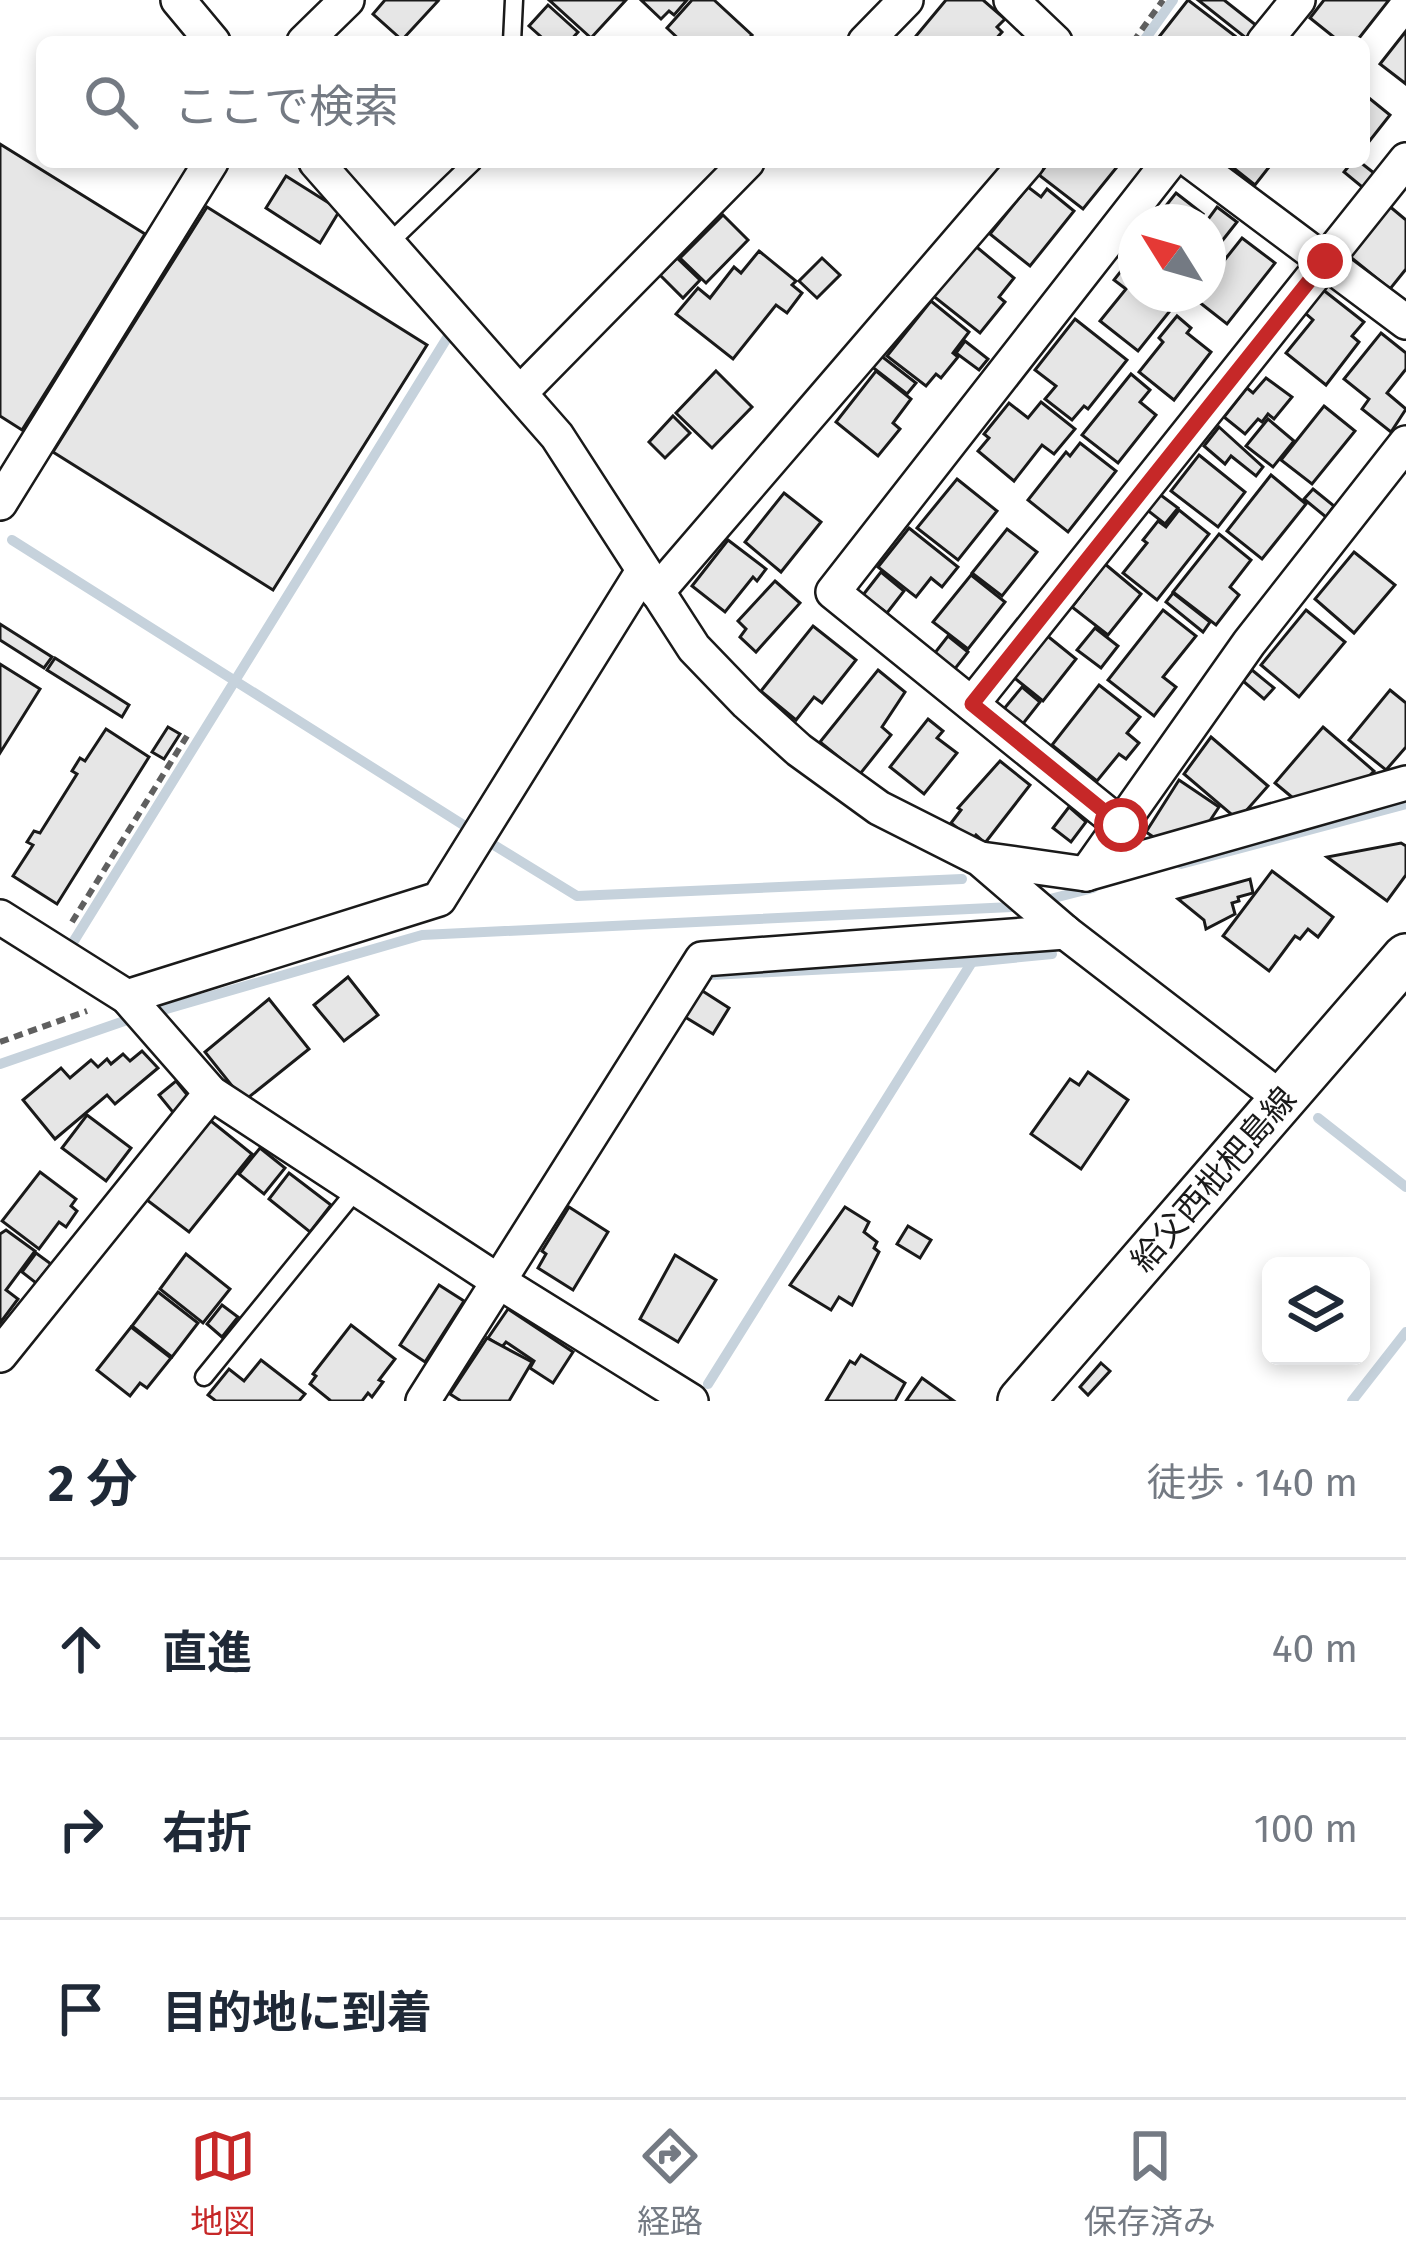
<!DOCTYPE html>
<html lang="ja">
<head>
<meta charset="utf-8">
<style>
	body { margin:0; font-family:"Fira Sans","Noto Sans JP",sans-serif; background:#f6f6f7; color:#1f2937 }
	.controls { position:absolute; right:36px; bottom:36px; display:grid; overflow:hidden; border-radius:18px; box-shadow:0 6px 18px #0003 }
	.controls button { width:108px; height:108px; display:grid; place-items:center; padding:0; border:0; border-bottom:3px solid #e0e1e3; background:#fff; color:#1f2937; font:60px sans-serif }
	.compass { position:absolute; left:1118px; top:204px; width:108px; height:108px; border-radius:50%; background:#fff; box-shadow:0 6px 18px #0003; rotate:307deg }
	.stop { position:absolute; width:36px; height:36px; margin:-27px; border:9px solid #c62828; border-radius:50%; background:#fff }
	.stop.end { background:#c62828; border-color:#fff; box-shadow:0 3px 12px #0008 }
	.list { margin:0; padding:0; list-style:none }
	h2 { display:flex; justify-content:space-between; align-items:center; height:156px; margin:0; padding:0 48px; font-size:51px }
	h2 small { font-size:39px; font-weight:400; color:#747a83 }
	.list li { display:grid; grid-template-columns:78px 1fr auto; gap:36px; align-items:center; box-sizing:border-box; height:180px; padding:0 48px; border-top:3px solid #e0e1e3 }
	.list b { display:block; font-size:45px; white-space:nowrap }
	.list em { font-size:39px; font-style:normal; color:#747a83 }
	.icon { flex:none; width:66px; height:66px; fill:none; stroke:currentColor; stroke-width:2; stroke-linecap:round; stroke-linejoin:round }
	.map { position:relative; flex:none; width:1406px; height:1401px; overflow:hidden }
	.search { position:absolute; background:#fff; box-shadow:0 6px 18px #0003; left:36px; right:36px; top:36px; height:132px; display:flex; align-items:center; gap:30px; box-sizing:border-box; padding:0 42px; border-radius:18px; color:#747a83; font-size:45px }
	.sheet { height:696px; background:#fff }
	nav { display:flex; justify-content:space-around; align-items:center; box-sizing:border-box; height:168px; border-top:3px solid #e0e1e3; background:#fff; font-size:33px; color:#747a83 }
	nav a { display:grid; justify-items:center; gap:6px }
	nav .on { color:#c62828 }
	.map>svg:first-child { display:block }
</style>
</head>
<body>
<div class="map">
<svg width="1406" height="1401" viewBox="0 0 1406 1401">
	<rect width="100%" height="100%" fill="#fff"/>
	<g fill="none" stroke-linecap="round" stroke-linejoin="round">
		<g stroke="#c6d2dc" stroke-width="10">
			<polyline points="1143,42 1173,0"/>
			<polyline points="12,540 465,826"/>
			<polyline points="489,842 577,896 962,879"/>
			<polyline points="1181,864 1406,804"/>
			<polyline points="1050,899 1093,888"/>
			<polyline points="72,944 447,338"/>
			<polyline points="711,975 972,962 1052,954"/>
			<polyline points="163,1010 422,935 1012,907"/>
			<polyline points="0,1064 130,1019"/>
			<polyline points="1318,1118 1406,1187"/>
			<polyline points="708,1384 972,962"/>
			<polyline points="1352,1401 1406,1332"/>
		</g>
	</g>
	<g fill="#e6e6e6" stroke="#1a1a1a" stroke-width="3">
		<polygon points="385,0 436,0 438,1 402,40 373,14"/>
		<polygon points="549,0 626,0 591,38"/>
		<polygon points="641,0 687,0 674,15 669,11 661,19"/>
		<polygon points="692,0 714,0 752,35 745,42 682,42 667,28"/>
		<polygon points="946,0 983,0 1005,19 997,27 1002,32 993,42 911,42"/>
		<polygon points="1188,0 1235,36 1230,42 1155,42"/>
		<polygon points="1198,0 1224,0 1257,26 1246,38"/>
		<polygon points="1324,0 1389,0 1356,42 1340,42 1310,18"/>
		<polygon points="548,5 578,32 569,42 547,42 529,26"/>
		<polygon points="1406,31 1406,84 1380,64"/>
		<polygon points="1364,94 1390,115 1364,148"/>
		<polygon points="0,144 145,234 22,430 0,416"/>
		<polygon points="1049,162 1121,162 1083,209 1039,175"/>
		<polygon points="1226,162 1273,162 1255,185"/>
		<polygon points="1352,162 1360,162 1379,177 1367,191 1344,172"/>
		<polygon points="286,176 340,210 320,243 266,208"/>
		<polygon points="1028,187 1041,197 1047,189 1074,211 1030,266 990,234"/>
		<polygon points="1176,193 1203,214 1196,222 1153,222"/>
		<polygon points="1388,205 1406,220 1406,269 1390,289 1348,255"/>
		<polygon points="207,207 427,345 273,590 53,452"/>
		<polygon points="1217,207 1237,222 1222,241 1208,229 1206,222"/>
		<polygon points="723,215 748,240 706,283 680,258"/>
		<polygon points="1242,238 1275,263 1227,324 1194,298 1198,294 1208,294 1208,281"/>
		<polygon points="973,244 1014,278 999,297 1005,302 980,333 932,295"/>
		<polygon points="759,251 796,281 792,285 802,293 787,313 776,305 733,359 676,314 698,288 710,298 734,267 741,273"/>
		<polygon points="1136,252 1136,294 1181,297 1138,351 1100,321 1126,289 1114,280"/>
		<polygon points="677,258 700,280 683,298 660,275"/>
		<polygon points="822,258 840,275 817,298 799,281"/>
		<polygon points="1322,289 1364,322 1352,336 1359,342 1326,385 1286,353 1313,320 1304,312"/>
		<polygon points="931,301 969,332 953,353 958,357 941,378 936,374 926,386 887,356"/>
		<polygon points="1177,316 1191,328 1187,333 1211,352 1174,400 1139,372 1163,342 1159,338"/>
		<polygon points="1075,319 1127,360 1088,409 1084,406 1072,420 1045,399 1056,386 1035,370"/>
		<polygon points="1381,333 1406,353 1406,369 1387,393 1406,409 1391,432 1362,409 1369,399 1344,379"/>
		<polygon points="965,341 988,359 979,370 956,353"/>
		<polygon points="880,355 916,383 907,394 871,366"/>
		<polygon points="716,371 752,407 712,448 676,413"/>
		<polygon points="876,371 911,399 893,423 900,429 878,456 836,422"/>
		<polygon points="1131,374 1150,390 1140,402 1156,415 1118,463 1082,435"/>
		<polygon points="1266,378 1292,397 1274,419 1268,414 1262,422 1258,419 1245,434 1224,417 1247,388 1253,393"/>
		<polygon points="1041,402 1075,429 1054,454 1042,445 1014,481 978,451 989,438 984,434 1009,403 1028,418"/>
		<polygon points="1324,406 1355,431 1312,484 1281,460"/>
		<polygon points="673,416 690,433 665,458 649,442"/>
		<polygon points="1268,419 1294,441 1273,467 1246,446"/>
		<polygon points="1219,427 1263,467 1256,476 1231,456 1225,464 1204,446"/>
		<polygon points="1080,443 1116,471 1068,532 1028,500 1066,452 1070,456"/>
		<polygon points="1199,455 1245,492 1218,527 1171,491"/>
		<polygon points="1271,475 1306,504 1262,559 1227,531"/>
		<polygon points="957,479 997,511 958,560 917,528"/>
		<polygon points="1313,489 1334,506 1326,517 1304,499"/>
		<polygon points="784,493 821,522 781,572 745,542"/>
		<polygon points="1158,493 1178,508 1165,524 1146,509"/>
		<polygon points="1179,510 1209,534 1157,600 1123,573 1147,543 1143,540 1158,521 1166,527"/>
		<polygon points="909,528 958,567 942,587 931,578 916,597 878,567"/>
		<polygon points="1007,529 1037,552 1002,596 972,573"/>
		<polygon points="1219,534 1251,560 1230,587 1239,595 1216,625 1173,592"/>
		<polygon points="728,540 766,569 757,581 753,577 725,612 692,586"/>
		<polygon points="1354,552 1395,585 1354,633 1315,599"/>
		<polygon points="1105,564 1141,594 1108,635 1072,607"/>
		<polygon points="881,572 904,591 887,613 863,595"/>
		<polygon points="971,575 1005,602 968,649 933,622"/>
		<polygon points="775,581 800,603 756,652 740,637 746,629 738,621"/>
		<polygon points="1173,593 1210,622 1203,632 1166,602"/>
		<polygon points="1163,610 1196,636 1163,677 1176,687 1154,716 1108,680"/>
		<polygon points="1306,610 1345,642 1299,697 1261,665"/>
		<polygon points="0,624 52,657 44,668 0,640"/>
		<polygon points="813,626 856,660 822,703 814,697 796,720 761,691"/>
		<polygon points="1095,628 1118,646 1101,668 1077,650"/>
		<polygon points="1045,634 1076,659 1043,701 1012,676"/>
		<polygon points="948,636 968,652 954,670 934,654"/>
		<polygon points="55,658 129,705 122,717 47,670"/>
		<polygon points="0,664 40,689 0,753"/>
		<polygon points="878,670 905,692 882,727 891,735 860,774 820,742"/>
		<polygon points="1252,670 1274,688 1264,699 1243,681"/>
		<polygon points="1099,685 1140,717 1127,733 1139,743 1126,759 1119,754 1097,781 1052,745"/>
		<polygon points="1022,687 1040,702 1022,725 1003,710"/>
		<polygon points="1390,690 1406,703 1406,747 1386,770 1349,740"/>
		<polygon points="928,719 943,731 937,738 957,753 924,794 890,767"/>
		<polygon points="168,727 180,734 164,759 152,752"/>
		<polygon points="1323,727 1374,771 1360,786 1299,803 1275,783"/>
		<polygon points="106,729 149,757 57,904 13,876 33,845 27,842 34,831 40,833 77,774 72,771 80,758 85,761"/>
		<polygon points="1211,737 1268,786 1238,820 1184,774"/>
		<polygon points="1000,761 1030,785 985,843 976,835 972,840 951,823 961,810 958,808"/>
		<polygon points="1179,780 1219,807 1201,834 1164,844 1146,832"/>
		<polygon points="1069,807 1086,822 1071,842 1053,828"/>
		<polygon points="1401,843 1406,846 1406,875 1387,901 1327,857"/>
		<polygon points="1272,871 1333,917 1318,937 1308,929 1300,939 1295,936 1269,971 1223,936"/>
		<polygon points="1250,879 1253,893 1238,897 1239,901 1232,903 1235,914 1206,929 1204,920 1178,899"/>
		<polygon points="348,977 378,1015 344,1041 314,1005"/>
		<polygon points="701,990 729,1008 713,1034 685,1017"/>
		<polygon points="269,999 309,1049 244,1101 205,1052"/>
		<polygon points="142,1051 158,1068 115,1104 107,1095 55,1139 23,1100 61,1068 70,1078 91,1060 98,1067 107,1059 111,1064 123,1054 130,1061"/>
		<polygon points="1088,1072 1128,1100 1081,1169 1031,1134 1070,1079 1079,1085"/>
		<polygon points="176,1081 193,1102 176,1116 159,1095"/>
		<polygon points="87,1115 131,1148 106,1181 62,1148"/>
		<polygon points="206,1117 252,1154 189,1232 143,1197"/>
		<polygon points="260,1148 285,1168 264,1194 239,1174"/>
		<polygon points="40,1172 76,1199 71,1206 77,1211 66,1227 59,1222 39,1249 2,1221"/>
		<polygon points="289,1173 331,1205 310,1232 269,1199"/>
		<polygon points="569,1207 608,1232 573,1290 538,1268 546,1254 542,1251"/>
		<polygon points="845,1207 869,1222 864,1232 877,1242 874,1248 879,1252 852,1305 839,1297 831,1310 790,1285"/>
		<polygon points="908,1226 931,1240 920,1258 897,1244"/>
		<polygon points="6,1230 35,1251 6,1290 18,1299 0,1323 0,1234"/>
		<polygon points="36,1253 51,1264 36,1283 22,1272"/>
		<polygon points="186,1254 230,1289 203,1323 160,1289"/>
		<polygon points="675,1255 716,1280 678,1342 640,1319"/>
		<polygon points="439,1285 464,1301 425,1362 400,1345"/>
		<polygon points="158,1292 198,1323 172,1357 132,1326"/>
		<polygon points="222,1305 238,1317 222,1337 207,1324"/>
		<polygon points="508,1309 573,1352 553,1383 530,1368 534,1361 506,1342 502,1347 488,1338"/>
		<polygon points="351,1325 395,1359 379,1380 383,1382 372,1397 368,1393 362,1401 331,1401 310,1384 316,1376 313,1374"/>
		<polygon points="131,1327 171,1358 147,1388 140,1383 130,1396 97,1370"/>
		<polygon points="487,1338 532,1362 509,1401 461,1401 450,1394"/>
		<polygon points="861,1355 905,1383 895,1401 826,1401 850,1361 855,1364"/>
		<polygon points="261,1360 305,1394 299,1401 216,1401 208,1395 229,1369 244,1381"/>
		<polygon points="1101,1363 1110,1371 1088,1395 1080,1387"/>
		<polygon points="922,1378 954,1401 906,1401"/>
	</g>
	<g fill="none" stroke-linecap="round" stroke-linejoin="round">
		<defs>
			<g id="service">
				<polyline points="512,42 514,0"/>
				<polyline points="388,244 473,162"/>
				<polyline points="204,1377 357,1189"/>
			</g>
			<g id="minor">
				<polyline points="178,0 213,42"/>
				<polyline points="1011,0 1055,42"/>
				<polyline points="304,42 347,0"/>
				<polyline points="865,42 906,0"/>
				<polyline points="1264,42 1298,0"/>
				<polyline points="316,162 557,436 694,648 747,703 799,750 879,808 980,859 1065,932 1282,1099"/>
				<polyline points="1192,162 1406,322"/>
				<polyline points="520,393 747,162"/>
				<polyline points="0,503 211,162"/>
				<polyline points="657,592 1027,162"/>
				<polyline points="972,704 1406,160"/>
				<polyline points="1121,825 833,592 1169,162"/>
				<polyline points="981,859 1086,874 1406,783"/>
				<polyline points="1086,874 1249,643 1406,443"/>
				<polyline points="0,917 127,997 211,1093 498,1281 691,1401"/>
				<polyline points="127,997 439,899 643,571"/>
				<polyline points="0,1355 211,1093"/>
				<polyline points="423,1401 702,959 1065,932"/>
			</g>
			<polyline id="secondary" points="1021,1401 1406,957"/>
		</defs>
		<use href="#service" stroke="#1a1a1a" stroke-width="21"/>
		<use href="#minor" stroke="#1a1a1a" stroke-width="38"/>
		<use href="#secondary" stroke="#1a1a1a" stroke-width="50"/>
		<g stroke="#5f5f5f" stroke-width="6" stroke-dasharray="9 6" stroke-linecap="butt">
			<polyline points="1133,42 1163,0"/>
			<polyline points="72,922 187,736"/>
			<polyline points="0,1042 87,1011"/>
		</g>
		<use href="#service" stroke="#fff" stroke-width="16"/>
		<use href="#minor" stroke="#fff" stroke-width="33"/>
		<use href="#secondary" stroke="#fff" stroke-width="45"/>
	</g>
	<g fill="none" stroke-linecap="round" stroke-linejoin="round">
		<polyline stroke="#c62828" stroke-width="15" points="1121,825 972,704 1325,261"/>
	</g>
	<g text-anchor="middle" stroke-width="9" stroke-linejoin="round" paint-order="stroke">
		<g font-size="33" fill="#1a1a1a" stroke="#fff">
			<text transform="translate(1213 1179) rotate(-49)" y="12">給父西枇杷島線</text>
		</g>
	</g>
</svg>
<div class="controls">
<button><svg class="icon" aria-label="layers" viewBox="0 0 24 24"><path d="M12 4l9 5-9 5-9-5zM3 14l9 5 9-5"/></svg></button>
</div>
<svg class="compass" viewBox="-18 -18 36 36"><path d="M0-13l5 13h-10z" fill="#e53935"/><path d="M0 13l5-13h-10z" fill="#747a83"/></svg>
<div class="stop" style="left:1121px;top:825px"></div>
<div class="stop end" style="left:1325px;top:261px"></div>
<div class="search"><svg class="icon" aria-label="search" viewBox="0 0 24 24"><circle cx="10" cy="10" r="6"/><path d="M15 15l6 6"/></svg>ここで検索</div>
</div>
<section class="sheet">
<h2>2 分<small>徒歩 · 140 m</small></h2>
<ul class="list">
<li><svg class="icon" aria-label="ahead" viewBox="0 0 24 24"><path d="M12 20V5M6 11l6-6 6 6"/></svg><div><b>直進</b></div><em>40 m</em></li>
<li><svg class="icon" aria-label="right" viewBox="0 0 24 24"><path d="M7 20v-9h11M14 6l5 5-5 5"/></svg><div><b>右折</b></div><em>100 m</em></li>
<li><svg class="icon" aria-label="arrive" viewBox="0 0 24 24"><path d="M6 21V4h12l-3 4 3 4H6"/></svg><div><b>目的地に到着</b></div></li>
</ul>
</section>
<nav>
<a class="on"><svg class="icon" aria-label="map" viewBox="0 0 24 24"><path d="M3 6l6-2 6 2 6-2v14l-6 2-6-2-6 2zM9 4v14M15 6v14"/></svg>地図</a>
<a><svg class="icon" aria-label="directions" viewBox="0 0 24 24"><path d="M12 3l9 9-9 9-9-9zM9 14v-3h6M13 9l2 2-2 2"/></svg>経路</a>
<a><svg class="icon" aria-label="saved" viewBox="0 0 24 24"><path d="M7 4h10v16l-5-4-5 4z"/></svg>保存済み</a>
</nav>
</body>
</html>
